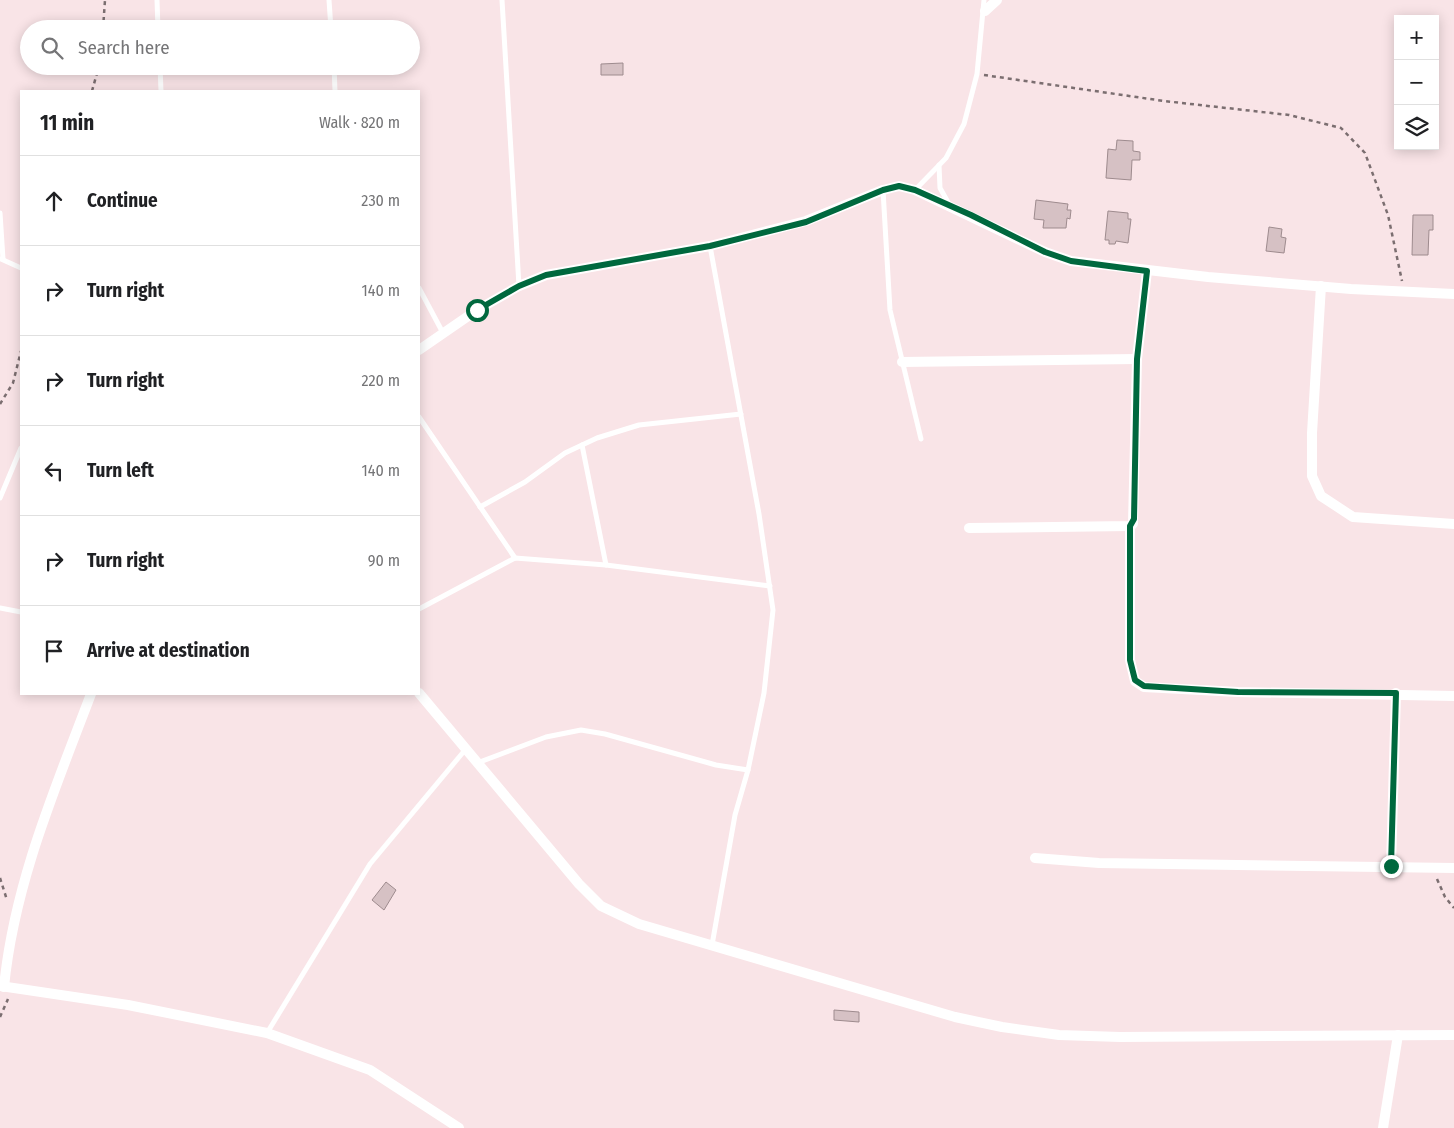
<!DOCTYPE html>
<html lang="en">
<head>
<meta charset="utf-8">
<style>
	body { margin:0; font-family:"Fira Sans Condensed",sans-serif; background:#f6f6f6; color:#202124 }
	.controls { position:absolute; right:15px; top:15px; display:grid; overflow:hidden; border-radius:0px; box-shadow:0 2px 12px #0003 }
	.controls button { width:45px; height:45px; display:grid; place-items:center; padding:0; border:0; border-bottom:1px solid #e0e0e0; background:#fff; color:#202124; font:25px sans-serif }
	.stop { position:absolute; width:15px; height:15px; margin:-11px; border:4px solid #00683e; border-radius:50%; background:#fff }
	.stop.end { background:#00683e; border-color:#fff; box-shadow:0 1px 5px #0008 }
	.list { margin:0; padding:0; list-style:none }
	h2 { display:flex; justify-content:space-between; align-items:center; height:65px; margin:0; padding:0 20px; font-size:21px }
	h2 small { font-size:16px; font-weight:400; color:#757577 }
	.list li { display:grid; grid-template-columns:32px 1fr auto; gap:15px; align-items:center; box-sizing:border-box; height:90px; padding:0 20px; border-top:1px solid #e0e0e0 }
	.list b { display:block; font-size:19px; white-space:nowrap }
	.list em { font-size:16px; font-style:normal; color:#757577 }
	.icon { flex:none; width:28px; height:28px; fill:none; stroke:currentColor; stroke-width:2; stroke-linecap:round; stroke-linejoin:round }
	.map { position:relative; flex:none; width:1454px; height:1128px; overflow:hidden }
	.search { position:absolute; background:#fff; box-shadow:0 2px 12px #0003; left:20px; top:20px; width:400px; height:55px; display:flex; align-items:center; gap:12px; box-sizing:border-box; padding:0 18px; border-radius:28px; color:#757577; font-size:19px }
	.panel { position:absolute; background:#fff; box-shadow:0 2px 12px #0003; left:20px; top:90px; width:400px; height:605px; border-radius:0px }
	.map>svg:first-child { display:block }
</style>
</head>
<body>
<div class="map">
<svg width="1454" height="1128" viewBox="0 0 1454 1128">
	<rect width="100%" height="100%" fill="#f9e4e7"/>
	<g fill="#d6c1c4" stroke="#9e8b8e">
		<polygon points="623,63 623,75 601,75 601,64"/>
		<polygon points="1117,140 1133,141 1133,151 1140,152 1140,160 1132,160 1131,180 1106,178 1108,149 1116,150"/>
		<polygon points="1036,200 1068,204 1067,210 1071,210 1070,219 1067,218 1066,228 1043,228 1044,220 1034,219"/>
		<polygon points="1108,211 1128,213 1128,219 1131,219 1128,243 1116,241 1115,244 1109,244 1109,240 1105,240"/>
		<polygon points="1413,215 1433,215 1433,230 1429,230 1428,255 1412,255"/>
		<polygon points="1269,227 1282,229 1281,237 1286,238 1284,253 1266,251"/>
		<polygon points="386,882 396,890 384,910 372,900"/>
		<polygon points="834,1010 859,1012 859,1022 834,1020"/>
	</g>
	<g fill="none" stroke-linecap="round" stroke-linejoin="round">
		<g stroke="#7b6e70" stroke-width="2.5" stroke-dasharray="4 4" stroke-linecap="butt">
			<polyline points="103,29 105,0"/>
			<polyline points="984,75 1164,101 1289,115 1341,128 1365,153 1388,215 1402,281"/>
			<polyline points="92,91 99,66"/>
			<polyline points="0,404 13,383 21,351"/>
			<polyline points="0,878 7,900"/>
			<polyline points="1437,879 1445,897 1454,908"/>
			<polyline points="0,1017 8,999"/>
		</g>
		<g stroke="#fff" stroke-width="5">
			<polyline points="157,0 158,29"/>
			<polyline points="329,0 331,29"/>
			<polyline points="502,0 519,286"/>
			<polyline points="160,66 161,91"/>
			<polyline points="334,66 335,91"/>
			<polyline points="939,165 940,188 949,204"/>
			<polyline points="883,190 890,310 921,439"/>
			<polyline points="915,190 946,158 964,124 977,74 984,0"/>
			<polyline points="0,213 3,259"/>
			<polyline points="710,246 759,514 773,610 764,693 748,770 735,815 712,945"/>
			<polyline points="1,259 21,268"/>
			<polyline points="419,288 443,333"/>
			<polyline points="419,417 515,558"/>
			<polyline points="582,445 606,565"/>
			<polyline points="0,498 21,448"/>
			<polyline points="480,507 525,482 565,453 597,438 639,425 741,414"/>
			<polyline points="0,608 21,612"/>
			<polyline points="419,609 515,558 606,565 770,586"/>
			<polyline points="477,763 546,737 581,730 605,734 716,765 748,770"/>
			<polyline points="267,1033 370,864 465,750"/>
		</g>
		<g stroke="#fff" stroke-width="10">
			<polyline points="985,11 997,0"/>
			<polyline points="1321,286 1312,433 1312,476 1321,496 1353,517 1454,524"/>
			<polyline points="419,350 477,310 519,286 546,275 710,246 806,221 883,190 899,186 915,190 1045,252 1071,261 1208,277 1351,289 1454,294"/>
			<polyline points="902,362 1137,359"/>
			<polyline points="1130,526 1130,660 1135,681 1144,687 1238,692 1454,696"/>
			<polyline points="969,528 1130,526 1133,524 1137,359 1147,271"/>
			<polyline points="419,693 579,884 601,906 639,924 955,1017 1002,1027 1059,1035 1120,1037 1454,1035"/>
			<polyline points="1035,858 1099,863 1454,868"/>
			<polyline points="1391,866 1396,693"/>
			<polyline points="0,986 128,1005 267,1033 370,1070 459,1128"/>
			<path d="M4,987C14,884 55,789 91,694"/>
			<polyline points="1383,1128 1398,1035"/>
		</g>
	</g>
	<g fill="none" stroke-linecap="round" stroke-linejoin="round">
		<polyline stroke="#00683e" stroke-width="6" points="477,310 519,286 546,275 710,246 806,222 883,190 899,186 915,190 971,215 1045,252 1071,261 1147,271 1137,359 1134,519 1130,526 1130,660 1135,680 1144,686 1238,692 1396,693 1391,866"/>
	</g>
</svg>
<div class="controls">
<button>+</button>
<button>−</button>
<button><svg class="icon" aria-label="layers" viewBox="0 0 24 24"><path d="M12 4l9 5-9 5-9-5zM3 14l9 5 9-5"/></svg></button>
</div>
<div class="stop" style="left:477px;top:310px"></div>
<div class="stop end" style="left:1391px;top:866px"></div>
<div class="search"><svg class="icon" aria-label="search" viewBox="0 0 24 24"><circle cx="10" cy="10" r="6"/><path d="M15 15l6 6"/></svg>Search here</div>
<section class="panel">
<h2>11 min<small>Walk · 820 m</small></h2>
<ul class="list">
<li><svg class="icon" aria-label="ahead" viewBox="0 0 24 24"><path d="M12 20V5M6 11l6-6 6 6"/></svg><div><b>Continue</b></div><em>230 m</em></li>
<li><svg class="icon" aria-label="right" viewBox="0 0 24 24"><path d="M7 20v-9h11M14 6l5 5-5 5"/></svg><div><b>Turn right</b></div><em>140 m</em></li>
<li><svg class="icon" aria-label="right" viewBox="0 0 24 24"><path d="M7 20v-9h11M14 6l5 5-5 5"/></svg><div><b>Turn right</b></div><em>220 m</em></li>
<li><svg class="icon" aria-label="left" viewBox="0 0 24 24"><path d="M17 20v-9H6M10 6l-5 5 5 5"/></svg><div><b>Turn left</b></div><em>140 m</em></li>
<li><svg class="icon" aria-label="right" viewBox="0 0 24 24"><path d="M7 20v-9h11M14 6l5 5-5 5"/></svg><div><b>Turn right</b></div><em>90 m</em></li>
<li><svg class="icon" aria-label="arrive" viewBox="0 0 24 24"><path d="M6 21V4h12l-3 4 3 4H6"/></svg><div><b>Arrive at destination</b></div></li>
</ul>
</section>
</div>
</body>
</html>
